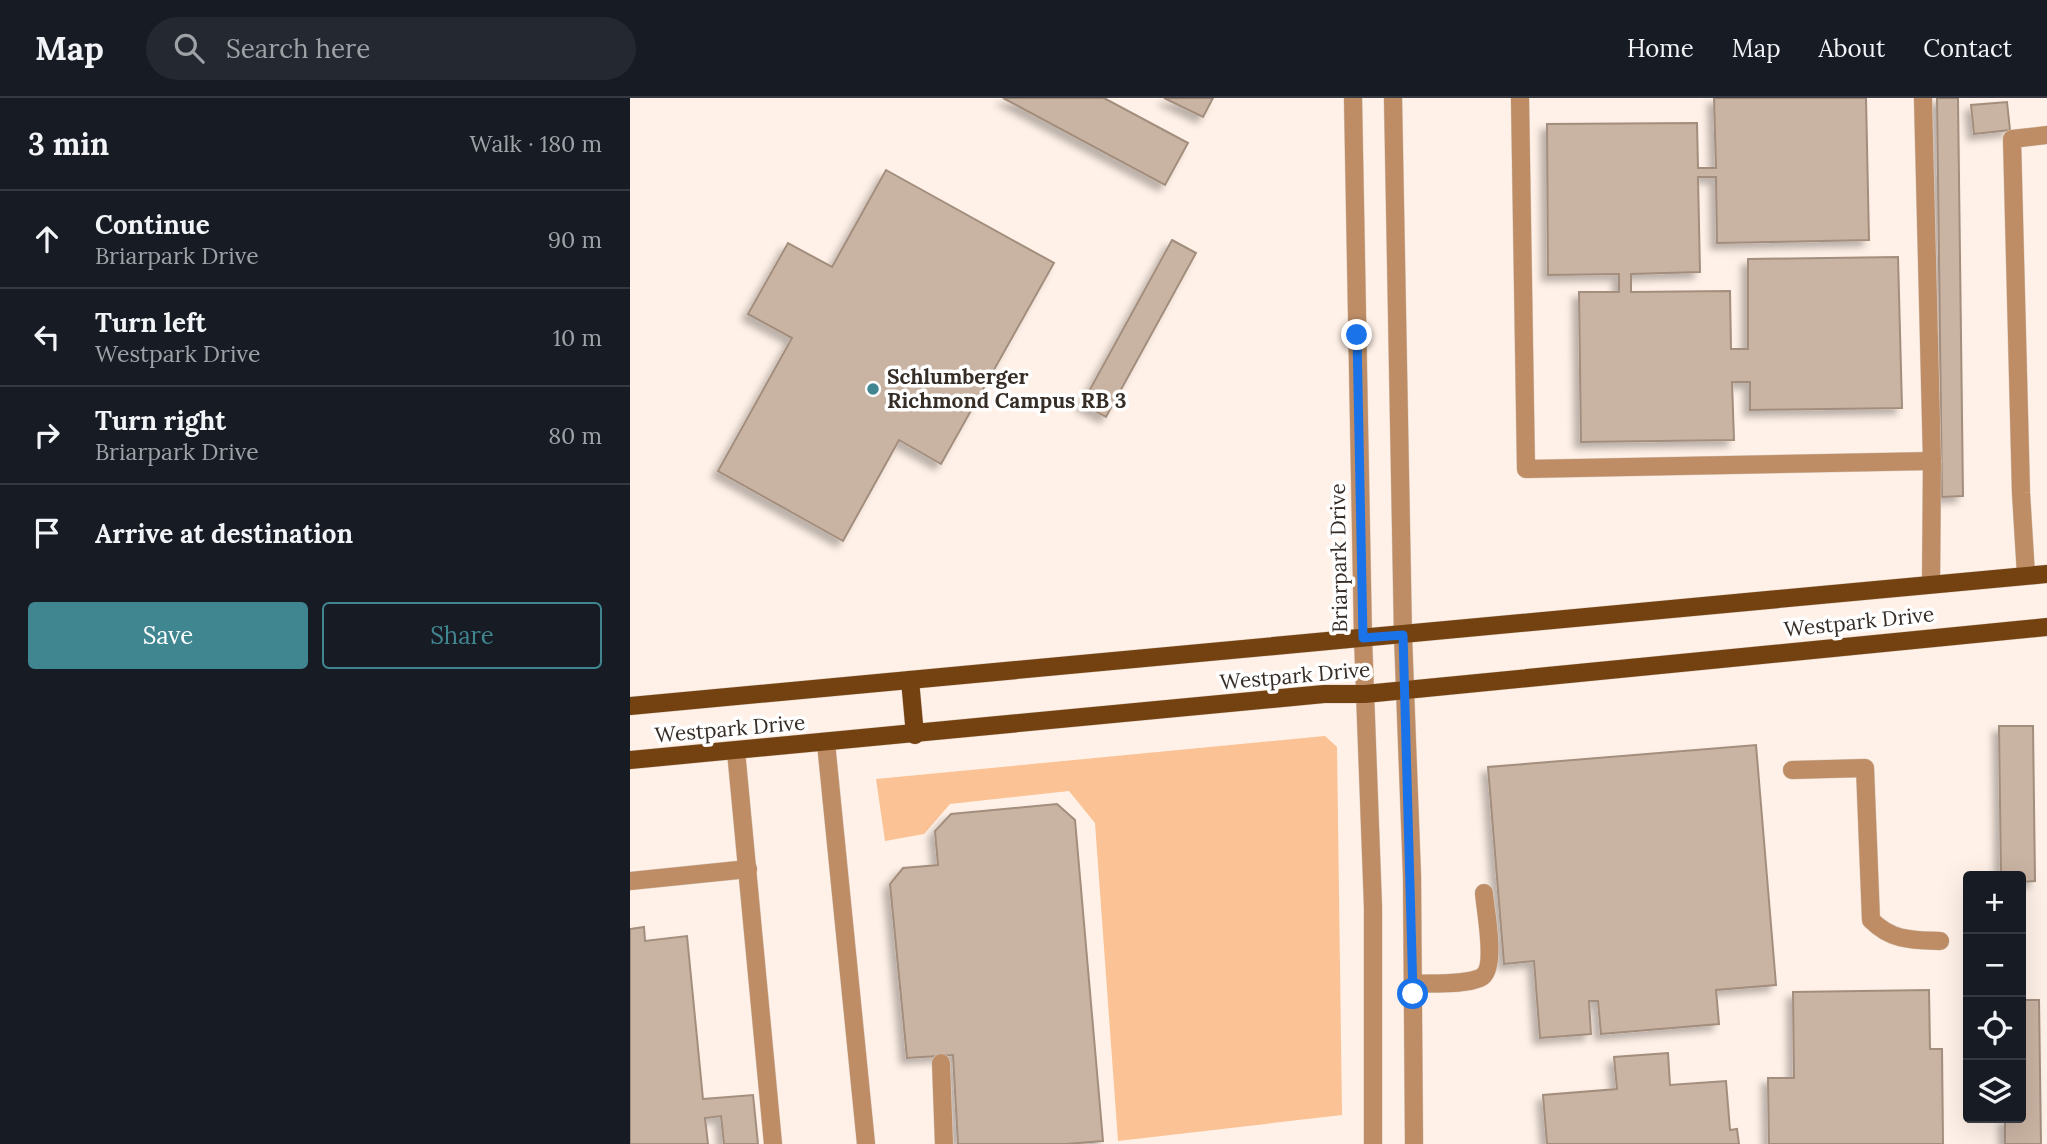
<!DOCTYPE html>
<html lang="en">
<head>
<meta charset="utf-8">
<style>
	body { margin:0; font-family:Lora,serif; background:#242831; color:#f1f3f6 }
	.controls { position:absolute; right:21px; bottom:21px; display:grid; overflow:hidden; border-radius:7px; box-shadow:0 7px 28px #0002 }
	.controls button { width:63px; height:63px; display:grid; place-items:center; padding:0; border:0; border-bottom:2px solid #363941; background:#171b24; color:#f1f3f6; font:35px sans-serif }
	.stop { position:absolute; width:21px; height:21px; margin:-16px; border:5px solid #1a73e8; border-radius:50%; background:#fff }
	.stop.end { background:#1a73e8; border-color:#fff; box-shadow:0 2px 7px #0008 }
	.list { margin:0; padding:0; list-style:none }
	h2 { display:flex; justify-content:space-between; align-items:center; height:91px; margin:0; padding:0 28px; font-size:30px }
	h2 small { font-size:23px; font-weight:400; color:#9ea1a6 }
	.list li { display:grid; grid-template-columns:46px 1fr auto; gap:21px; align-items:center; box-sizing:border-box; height:98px; padding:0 28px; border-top:2px solid #363941 }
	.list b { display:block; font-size:26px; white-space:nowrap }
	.list p { margin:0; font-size:23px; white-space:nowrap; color:#9ea1a6 }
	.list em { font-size:23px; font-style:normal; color:#9ea1a6 }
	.actions { display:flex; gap:14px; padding:21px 28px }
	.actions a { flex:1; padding:16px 0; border:2px solid #408691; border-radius:7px; text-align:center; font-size:24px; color:#408691 }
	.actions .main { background:#408691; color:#fff }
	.icon { flex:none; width:38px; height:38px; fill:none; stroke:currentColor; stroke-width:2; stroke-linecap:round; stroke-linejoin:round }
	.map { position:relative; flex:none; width:1417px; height:1046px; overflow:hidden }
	header { display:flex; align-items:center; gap:42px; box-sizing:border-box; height:98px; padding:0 35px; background:#171b24; border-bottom:2px solid #363941 }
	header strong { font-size:33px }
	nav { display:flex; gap:38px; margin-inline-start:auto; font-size:24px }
	.search { width:490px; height:63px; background:#242831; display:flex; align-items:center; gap:18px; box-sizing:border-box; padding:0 24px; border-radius:38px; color:#9ea1a6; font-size:26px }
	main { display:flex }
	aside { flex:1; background:#171b24 }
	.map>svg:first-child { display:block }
</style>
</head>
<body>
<header>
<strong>Map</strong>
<div class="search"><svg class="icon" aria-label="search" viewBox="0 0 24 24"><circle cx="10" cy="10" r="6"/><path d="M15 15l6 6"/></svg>Search here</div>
<nav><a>Home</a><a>Map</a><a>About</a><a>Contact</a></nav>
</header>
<main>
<aside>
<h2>3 min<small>Walk · 180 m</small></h2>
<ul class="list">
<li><svg class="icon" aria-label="ahead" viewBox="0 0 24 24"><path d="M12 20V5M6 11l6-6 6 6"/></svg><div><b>Continue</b><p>Briarpark Drive</p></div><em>90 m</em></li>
<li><svg class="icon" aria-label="left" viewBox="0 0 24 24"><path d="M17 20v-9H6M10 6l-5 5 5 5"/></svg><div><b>Turn left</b><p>Westpark Drive</p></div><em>10 m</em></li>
<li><svg class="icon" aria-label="right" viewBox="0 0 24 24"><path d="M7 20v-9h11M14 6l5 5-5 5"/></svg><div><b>Turn right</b><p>Briarpark Drive</p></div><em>80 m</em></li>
<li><svg class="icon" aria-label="arrive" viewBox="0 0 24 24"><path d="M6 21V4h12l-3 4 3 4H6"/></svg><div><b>Arrive at destination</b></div></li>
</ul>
<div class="actions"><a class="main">Save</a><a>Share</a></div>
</aside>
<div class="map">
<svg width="1417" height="1046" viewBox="0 0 1417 1046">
	<defs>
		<filter id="shadow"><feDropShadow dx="-6" dy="6" stdDeviation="3.5" flood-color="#0004"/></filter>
	</defs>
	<rect width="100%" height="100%" fill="#fff1e7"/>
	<polygon fill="#fac295" points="695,638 707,649 712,1017 488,1043 465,725 439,693 320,706 294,736 255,743 246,681"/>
	<g fill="#c9b3a3" stroke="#a38e7e" stroke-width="2" filter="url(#shadow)">
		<polygon points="373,0 474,0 558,45 535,87"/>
		<polygon points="534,0 583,0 573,19"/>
		<polygon points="1084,0 1236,0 1239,142 1087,145 1086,79 1068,79 1070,174 1001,176 1001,194 1100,193 1101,251 1118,251 1118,161 1268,159 1272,310 1120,312 1120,284 1102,284 1104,342 951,344 949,194 989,194 989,176 918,177 917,26 1067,25 1068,70 1086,70"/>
		<polygon points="1307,0 1328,0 1333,398 1312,399"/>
		<polygon points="1377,4 1380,32 1344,36 1341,7"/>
		<polygon points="256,72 424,165 311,366 269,342 213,443 88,373 162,240 118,216 158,145 202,169"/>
		<polygon points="542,142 566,155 476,319 452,306"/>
		<polygon points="1369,628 1403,628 1405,783 1391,784 1391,778 1371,778"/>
		<polygon points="1126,647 1146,887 1086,892 1089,926 971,936 968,903 959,903 961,936 910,940 904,863 874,866 858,669"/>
		<polygon points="427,706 445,722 473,1043 436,1046 328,1046 323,957 277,960 260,786 273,770 308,767 305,733 321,716"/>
		<polygon points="14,829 15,843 57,838 73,1001 123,997 128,1046 94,1046 91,1018 75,1020 78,1046 0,1046 0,831"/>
		<polygon points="1299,892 1300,951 1312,951 1313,1046 1139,1046 1138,980 1164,980 1163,894"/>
		<polygon points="1391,902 1409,902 1411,1046 1375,1046 1375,1020 1391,1020"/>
		<polygon points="1038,955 1040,987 1096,983 1100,1032 1107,1031 1109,1046 917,1046 913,997 987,991 984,959"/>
	</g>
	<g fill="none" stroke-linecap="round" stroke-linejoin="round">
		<defs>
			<g id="minor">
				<polyline points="723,0 733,540 743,809 743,1046"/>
				<polyline points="763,0 773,537 782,778 784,1046"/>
				<polyline points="890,0 896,371 1302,363"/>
				<polyline points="1293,0 1302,363 1301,486"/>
				<polyline points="1396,477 1391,395 1382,41 1417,37"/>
				<polyline points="196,645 236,1046"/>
				<polyline points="106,653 143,1046"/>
				<path d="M1162,672L1235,670L1241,822C1262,843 1282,842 1310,843"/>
				<polyline points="0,783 118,771"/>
				<path d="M783,886C802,885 834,887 850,880C868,873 855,811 854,795"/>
				<polyline points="311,965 314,1046"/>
			</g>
			<g id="major">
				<polyline points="280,582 285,637"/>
				<polyline points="0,608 1417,476"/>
				<polyline points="0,662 694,596 735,596 1417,529"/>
			</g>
		</defs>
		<use href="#minor" stroke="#dbcec4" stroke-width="19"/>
		<use href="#major" stroke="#dbcec4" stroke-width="19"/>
		<use href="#minor" stroke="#be8d65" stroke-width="18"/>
		<use href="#major" stroke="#744210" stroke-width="18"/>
	</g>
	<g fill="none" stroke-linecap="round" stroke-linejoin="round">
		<polyline stroke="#1a73e8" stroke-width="9" points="727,237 733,540 773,537 783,896"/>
	</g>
	<circle fill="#408691" stroke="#fff" stroke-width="2.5" cx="243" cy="291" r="7"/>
	<g text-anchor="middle" stroke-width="7" stroke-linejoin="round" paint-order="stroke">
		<g font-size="21" font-weight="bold" fill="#362d27" stroke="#fff" text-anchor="start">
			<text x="257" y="286">Schlumberger<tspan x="257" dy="24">Richmond Campus RB 3</tspan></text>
		</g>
		<g font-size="21" fill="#362d27" stroke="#fff">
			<text transform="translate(709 460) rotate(-91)" y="7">Briarpark Drive</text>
			<text transform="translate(1229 524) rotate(-6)" y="7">Westpark Drive</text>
			<text transform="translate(665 578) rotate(-5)" y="7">Westpark Drive</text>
			<text transform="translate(100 631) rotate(-5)" y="7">Westpark Drive</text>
		</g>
	</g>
</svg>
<div class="controls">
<button>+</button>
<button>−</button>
<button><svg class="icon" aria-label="locate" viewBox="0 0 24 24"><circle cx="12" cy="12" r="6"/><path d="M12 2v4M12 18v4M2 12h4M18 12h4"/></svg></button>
<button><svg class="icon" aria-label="layers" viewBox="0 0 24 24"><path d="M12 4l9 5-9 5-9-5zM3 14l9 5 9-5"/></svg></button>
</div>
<div class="stop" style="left:783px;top:896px"></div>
<div class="stop end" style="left:727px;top:237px"></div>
</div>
</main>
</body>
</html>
